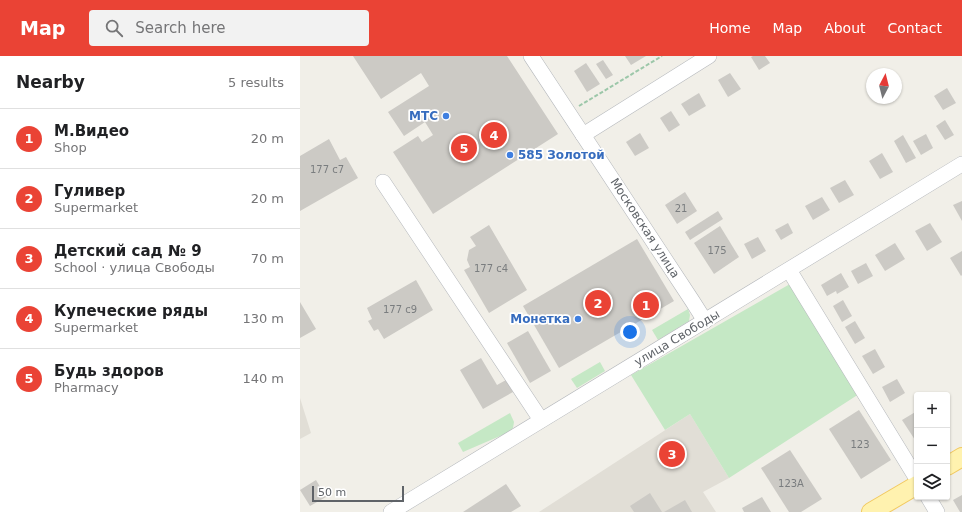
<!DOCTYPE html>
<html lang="en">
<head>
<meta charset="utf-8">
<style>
	body { margin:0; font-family:"DejaVu Sans",sans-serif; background:#f2f2f2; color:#202124 }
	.controls { position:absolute; right:12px; bottom:12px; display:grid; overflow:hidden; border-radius:4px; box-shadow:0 1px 3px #0004 }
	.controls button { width:36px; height:36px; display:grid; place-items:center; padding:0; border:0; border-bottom:1px solid #e0e0e0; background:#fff; color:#202124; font:20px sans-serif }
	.compass { position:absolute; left:566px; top:12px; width:36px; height:36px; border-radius:50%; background:#fff; box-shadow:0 1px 3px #0004; rotate:7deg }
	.scale { position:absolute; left:12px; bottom:10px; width:92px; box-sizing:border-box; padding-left:4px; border:2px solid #5f6368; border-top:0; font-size:11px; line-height:14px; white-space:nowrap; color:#5f6368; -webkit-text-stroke:3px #fff; paint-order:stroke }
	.you { position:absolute; left:330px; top:276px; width:14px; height:14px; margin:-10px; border:3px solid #fff; border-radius:50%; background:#1a73e8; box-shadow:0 0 0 6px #1a73e833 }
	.badge { display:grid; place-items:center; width:26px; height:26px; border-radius:50%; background:#ea4335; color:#fff; font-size:13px; font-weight:700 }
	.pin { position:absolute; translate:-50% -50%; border:2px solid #fff; box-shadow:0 1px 4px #0006 }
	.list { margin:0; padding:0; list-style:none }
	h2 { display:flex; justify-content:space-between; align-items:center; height:52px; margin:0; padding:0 16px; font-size:17px }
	h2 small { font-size:13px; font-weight:400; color:#757577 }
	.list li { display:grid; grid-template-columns:26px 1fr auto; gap:12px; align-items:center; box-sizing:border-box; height:60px; padding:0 16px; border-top:1px solid #e0e0e0 }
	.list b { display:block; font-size:15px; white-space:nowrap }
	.list p { margin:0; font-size:13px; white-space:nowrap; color:#757577 }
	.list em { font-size:13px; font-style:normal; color:#757577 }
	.icon { flex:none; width:22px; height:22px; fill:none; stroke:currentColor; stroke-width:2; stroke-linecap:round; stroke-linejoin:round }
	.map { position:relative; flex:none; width:662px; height:456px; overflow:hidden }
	header { display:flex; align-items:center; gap:24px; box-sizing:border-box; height:56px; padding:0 20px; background:#ea4335; color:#fff }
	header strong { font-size:19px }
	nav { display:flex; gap:22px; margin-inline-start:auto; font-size:14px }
	.search { width:280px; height:36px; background:#f2f2f2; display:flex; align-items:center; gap:10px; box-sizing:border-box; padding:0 14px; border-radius:4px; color:#757577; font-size:15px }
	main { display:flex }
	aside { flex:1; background:#fff }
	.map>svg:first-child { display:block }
</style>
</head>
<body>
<header>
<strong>Map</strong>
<div class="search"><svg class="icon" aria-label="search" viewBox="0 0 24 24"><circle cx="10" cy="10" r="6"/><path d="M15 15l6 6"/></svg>Search here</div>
<nav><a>Home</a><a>Map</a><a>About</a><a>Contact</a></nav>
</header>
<main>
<aside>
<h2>Nearby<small>5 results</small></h2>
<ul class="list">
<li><span class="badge">1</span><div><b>М.Видео</b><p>Shop</p></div><em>20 m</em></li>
<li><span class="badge">2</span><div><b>Гуливер</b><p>Supermarket</p></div><em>20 m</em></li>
<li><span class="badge">3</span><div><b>Детский сад № 9</b><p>School · улица Свободы</p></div><em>70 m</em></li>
<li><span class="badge">4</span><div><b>Купеческие ряды</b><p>Supermarket</p></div><em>130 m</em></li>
<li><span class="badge">5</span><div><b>Будь здоров</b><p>Pharmacy</p></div><em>140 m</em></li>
</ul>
</aside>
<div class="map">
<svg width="662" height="456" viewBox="0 0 662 456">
	<rect width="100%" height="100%" fill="#f1efe8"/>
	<g fill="#e1ded6">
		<polygon points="0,342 11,377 0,383"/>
		<polygon points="390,358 429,422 403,436 416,456 239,456"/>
	</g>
	<g fill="#c5e8c5">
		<polygon points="490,228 559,338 429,422 390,358 365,374 331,319"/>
		<polygon points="388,253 390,259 389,265 358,284 352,274"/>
		<polygon points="300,306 305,315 277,332 271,323"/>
		<polygon points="210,357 214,366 213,372 207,377 163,396 158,387"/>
	</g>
	<g fill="#cccac5">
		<polygon points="53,0 207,0 258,78 133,158 93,96 118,80 122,86 133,79 125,66 104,80 88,56 129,30 121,17 81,43"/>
		<polygon points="325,0 346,0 331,9"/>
		<polygon points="453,0 465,0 470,7 459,14 451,1"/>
		<polygon points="303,4 313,19 306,23 296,8"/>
		<polygon points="286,7 300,28 287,36 274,15"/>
		<polygon points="430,17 441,33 428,41 418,24"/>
		<polygon points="647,32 656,47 643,54 634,40"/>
		<polygon points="399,37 406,50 389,60 381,48"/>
		<polygon points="371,55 380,69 369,76 360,62"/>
		<polygon points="645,64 654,79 645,84 636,70"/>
		<polygon points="340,77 349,92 335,100 326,86"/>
		<polygon points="626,78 633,92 621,99 613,85"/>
		<polygon points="603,79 616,102 606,107 594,85"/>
		<polygon points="29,83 40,104 46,101 58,122 0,155 0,100"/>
		<polygon points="582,97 593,116 580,123 569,105"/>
		<polygon points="545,124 554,139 539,147 530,132"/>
		<polygon points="385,136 397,155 377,168 365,149"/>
		<polygon points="522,141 530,154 513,164 505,150"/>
		<polygon points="662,145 662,165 653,149"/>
		<polygon points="418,155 423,163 390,184 385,176"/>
		<polygon points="488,167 493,177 481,184 475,174"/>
		<polygon points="630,167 642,186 627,195 615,175"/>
		<polygon points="189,169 227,234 189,257 164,214 170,211 167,204 169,194 176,190 170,181"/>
		<polygon points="420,170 439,201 414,218 394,187"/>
		<polygon points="458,181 466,195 452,203 444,188"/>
		<polygon points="337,183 374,245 259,312 223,250"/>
		<polygon points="595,187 605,203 585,215 575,199"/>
		<polygon points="662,195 662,219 661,220 650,202"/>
		<polygon points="566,207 573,220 558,228 551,215"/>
		<polygon points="541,217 549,231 537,238 536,235 527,240 521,229"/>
		<polygon points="116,224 133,254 84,283 78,273 74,275 68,265 72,263 67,252"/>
		<polygon points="543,244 552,260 542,266 533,250"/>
		<polygon points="0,246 16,273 0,282"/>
		<polygon points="555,265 565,282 555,288 545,271"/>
		<polygon points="228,275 251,315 230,327 207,287"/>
		<polygon points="575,293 585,311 573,318 562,300"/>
		<polygon points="181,302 197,329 206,324 213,336 183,353 160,314"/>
		<polygon points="597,323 605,337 590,346 582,331"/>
		<polygon points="559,354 591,404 561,423 529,373"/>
		<polygon points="617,355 617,387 602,364"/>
		<polygon points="490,394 522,443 501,456 489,456 461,412"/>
		<polygon points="16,424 26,441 10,450 0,434"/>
		<polygon points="206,428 221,450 211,456 163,456"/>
		<polygon points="350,437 362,456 334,456 330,450"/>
		<polygon points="662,439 662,456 660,456 653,444"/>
		<polygon points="462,441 471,456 444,456 442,452"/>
		<polygon points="385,444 392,456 364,456"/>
	</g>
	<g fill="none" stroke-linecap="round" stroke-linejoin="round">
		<defs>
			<g id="minor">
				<polyline points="231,0 393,246 405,265"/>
				<polyline points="283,79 409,0"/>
				<polyline points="83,126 241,364"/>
				<polyline points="489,214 617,423"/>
				<polyline points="628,441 637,456"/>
				<polyline points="91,456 662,108"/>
			</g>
			<g id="major">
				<polyline points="647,410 662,401"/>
				<polyline points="571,456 617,429"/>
			</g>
		</defs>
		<use href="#minor" stroke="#b5b8bc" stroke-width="16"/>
		<use href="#major" stroke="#f2c960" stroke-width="20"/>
		<polyline stroke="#9cc7a9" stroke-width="2" stroke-dasharray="4 2" stroke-linecap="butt" points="279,50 362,0"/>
		<use href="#minor" stroke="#fff" stroke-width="15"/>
		<use href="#major" stroke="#fff2af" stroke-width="18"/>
	</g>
	<g fill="#3f7fe0" stroke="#fff" stroke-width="1.5">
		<circle cx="146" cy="60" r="4"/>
		<circle cx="210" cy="99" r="4"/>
		<circle cx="278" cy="263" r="4"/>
	</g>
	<g text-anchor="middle" stroke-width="3.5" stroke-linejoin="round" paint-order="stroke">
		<g font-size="10" fill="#7a7d7f">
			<text x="27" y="117">177 с7</text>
			<text x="381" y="156">21</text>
			<text x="417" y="198">175</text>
			<text x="191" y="216">177 с4</text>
			<text x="100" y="257">177 с9</text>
			<text x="560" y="392">123</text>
			<text x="491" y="431">123А</text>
		</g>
		<g font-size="12" font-weight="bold" fill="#366cbe" stroke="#fff" text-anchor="end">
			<text x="138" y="64">МТС</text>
			<text x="218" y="103" text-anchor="start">585 Золотой</text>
			<text x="270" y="267">Монетка</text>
		</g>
		<g font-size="12" fill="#5f6368" stroke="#fff">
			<text transform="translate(345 172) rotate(57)" y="4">Московская улица</text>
			<text transform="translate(377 282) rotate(-31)" y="4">улица Свободы</text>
		</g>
	</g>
</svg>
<div class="controls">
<button>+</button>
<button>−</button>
<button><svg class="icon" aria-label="layers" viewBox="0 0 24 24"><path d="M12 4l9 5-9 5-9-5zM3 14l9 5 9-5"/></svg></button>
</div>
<svg class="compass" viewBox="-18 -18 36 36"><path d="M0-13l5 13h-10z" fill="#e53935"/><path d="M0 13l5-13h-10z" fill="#757577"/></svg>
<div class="scale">50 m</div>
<div class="you"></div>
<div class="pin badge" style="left:346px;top:249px">1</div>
<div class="pin badge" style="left:298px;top:247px">2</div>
<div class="pin badge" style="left:372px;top:398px">3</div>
<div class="pin badge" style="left:194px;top:79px">4</div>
<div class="pin badge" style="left:164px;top:92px">5</div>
</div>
</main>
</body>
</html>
